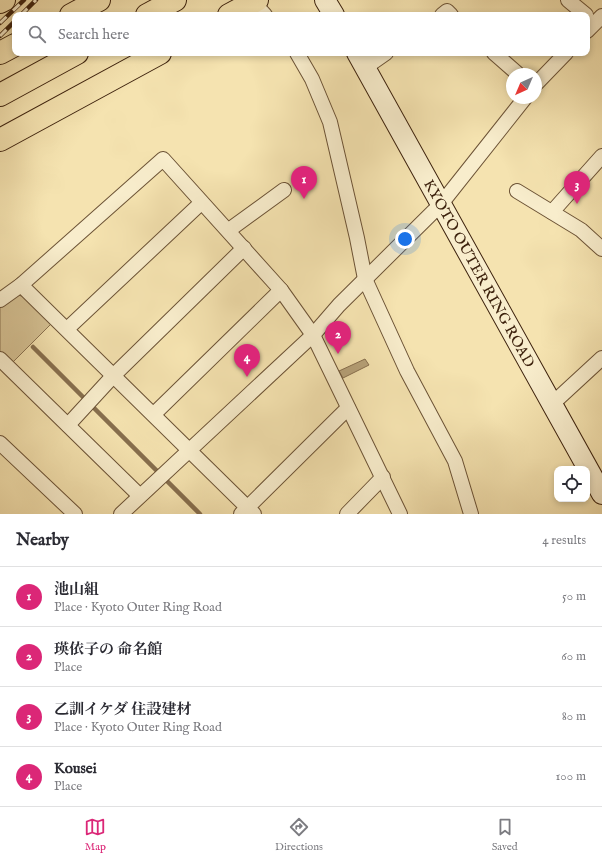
<!DOCTYPE html>
<html lang="en">
<head>
<meta charset="utf-8">
<style>
	body { margin:0; font-family:"IM FELL English","Noto Serif JP",serif; background:#f7f7f7; color:#2b2b33 }
	.controls { position:absolute; right:12px; bottom:12px; display:grid; overflow:hidden; border-radius:8px; box-shadow:0 2px 6px #0003 }
	.controls button { width:36px; height:36px; display:grid; place-items:center; padding:0; border:0; border-bottom:1px solid #e1e1e2; background:#fff; color:#2b2b33; font:20px sans-serif }
	.compass { position:absolute; left:506px; top:68px; width:36px; height:36px; border-radius:50%; background:#fff; box-shadow:0 2px 6px #0003; rotate:224deg }
	.you { position:absolute; left:405px; top:239px; width:14px; height:14px; margin:-10px; border:3px solid #fff; border-radius:50%; background:#1a73e8; box-shadow:0 0 0 6px #1a73e833 }
	.badge { display:grid; place-items:center; width:26px; height:26px; border-radius:50%; background:#db2777; color:#fff; font-size:13px; font-weight:700 }
	.pin { position:absolute; translate:-50% -33px; filter:drop-shadow(0 1px 2px #0008) }
	.pin::after { content:''; position:absolute; top:21px; width:14px; height:12px; background:inherit; clip-path:polygon(0 0,100% 0,50% 100%) }
	.list { margin:0; padding:0; list-style:none }
	h2 { display:flex; justify-content:space-between; align-items:center; height:52px; margin:0; padding:0 16px; font-size:17px }
	h2 small { font-size:13px; font-weight:400; color:#7c7c81 }
	.list li { display:grid; grid-template-columns:26px 1fr auto; gap:12px; align-items:center; box-sizing:border-box; height:60px; padding:0 16px; border-top:1px solid #e1e1e2 }
	.list b { display:block; font-size:15px; white-space:nowrap }
	.list p { margin:0; font-size:13px; white-space:nowrap; color:#7c7c81 }
	.list em { font-size:13px; font-style:normal; color:#7c7c81 }
	.icon { flex:none; width:22px; height:22px; fill:none; stroke:currentColor; stroke-width:2; stroke-linecap:round; stroke-linejoin:round }
	.map { position:relative; flex:none; width:602px; height:514px; overflow:hidden }
	.search { position:absolute; background:#fff; box-shadow:0 2px 6px #0003; left:12px; right:12px; top:12px; height:44px; display:flex; align-items:center; gap:10px; box-sizing:border-box; padding:0 14px; border-radius:8px; color:#7c7c81; font-size:15px }
	.sheet { height:292px; background:#fff }
	nav { display:flex; justify-content:space-around; align-items:center; box-sizing:border-box; height:56px; border-top:1px solid #e1e1e2; background:#fff; font-size:11px; color:#7c7c81 }
	nav a { display:grid; justify-items:center; gap:2px }
	nav .on { color:#db2777 }
	.map>svg:first-child { display:block }
</style>
</head>
<body>
<div class="map">
<svg width="602" height="514" viewBox="0 0 602 514">
	<rect width="100%" height="100%" fill="#f5e3b0"/>
	<filter id="stains"><feTurbulence type="fractalNoise" baseFrequency=".005" numOctaves="4"/><feColorMatrix values="0 0 0 0 .2 0 0 0 0 .09 0 0 0 0 .02 0 0 0 .5 -.17"/></filter>
	<radialGradient id="worn" r=".72"><stop offset=".6" stop-color="#630" stop-opacity="0"/><stop offset="1" stop-color="#630" stop-opacity=".3"/></radialGradient>
	<polygon fill="#d6c294" stroke="#8a7251" points="12,294 22,296 51,324 12,363 0,351 0,306"/>
	<polygon fill="#b7a279" stroke="#876f4e" points="365,359 369,365 343,378 339,371"/>
	<g fill="none" stroke-linecap="round" stroke-linejoin="round">
		<polyline stroke="#876f4e" stroke-width="4.5" points="33,347 200,514"/>
		<defs>
			<g id="minor">
				<polyline points="568,0 586,15"/>
				<polyline points="253,2 265,15"/>
				<polyline points="442,15 447,11 451,15"/>
				<polyline points="587,31 602,16"/>
				<polyline points="297,53 312,79 330,122 357,238 365,279 407,371 455,461 471,514"/>
				<polyline points="494,53 518,74"/>
				<polyline points="366,67 386,53"/>
				<polyline points="536,84 566,53"/>
				<polyline points="517,191 581,230 602,249"/>
				<polyline points="552,212 602,156"/>
				<polyline points="229,230 284,190"/>
				<polyline points="21,285 254,514"/>
				<polyline points="0,300 21,285 163,159 281,290 313,335 400,514"/>
				<polyline points="67,329 201,203"/>
				<polyline points="0,359 139,495"/>
				<polyline points="551,405 602,358"/>
				<polyline points="154,414 281,290"/>
				<polyline points="68,425 114,375 244,248"/>
				<polyline points="0,443 75,514"/>
				<polyline points="121,514 313,335 339,305 441,204 525,98"/>
				<polyline points="241,514 348,408"/>
				<polyline points="347,514 383,477"/>
			</g>
			<g id="secondary">
				<polyline points="325,0 334,15"/>
				<path id="s1" d="M357,53L602,494"/>
			</g>
			<g id="trunk">
				<polyline points="0,2 4,0"/>
				<polyline points="229,15 257,0"/>
				<polyline points="0,140 160,53"/>
			</g>
			<g id="motorway">
				<polyline points="71,15 99,0"/>
				<polyline points="147,15 175,0"/>
				<polyline points="0,53 15,45"/>
				<polyline points="0,95 77,53"/>
			</g>
		</defs>
		<use href="#minor" stroke="#6c5336" stroke-width="16"/>
		<use href="#secondary" stroke="#3e230e" stroke-width="22"/>
		<use href="#trunk" stroke="#3e230e" stroke-width="24"/>
		<use href="#motorway" stroke="#3e230e" stroke-width="24"/>
		<use href="#minor" stroke="#f8edcc" stroke-width="14"/>
		<use href="#secondary" stroke="#f8edcc" stroke-width="20"/>
		<use href="#trunk" stroke="#f5e3b0" stroke-width="22"/>
		<use href="#motorway" stroke="#f5e3b0" stroke-width="22"/>
		<defs>
			<g id="rail">
				<polyline points="21,15 36,0"/>
				<polyline points="0,23 24,0"/>
				<polyline points="0,36 15,21"/>
			</g>
		</defs>
		<use href="#rail" stroke="#3e230e" stroke-width="4.5"/>
		<use href="#rail" stroke="#f8edcc" stroke-width="3" stroke-dasharray="9" stroke-linecap="butt"/>
	</g>
	<g text-anchor="middle" stroke-width="3.5" stroke-linejoin="round" paint-order="stroke">
		<g font-size="15" fill="#3e230e" stroke="#f8edcc">
			<text dy="5" stroke="none"><textPath href="#s1" startOffset="252">KYOTO OUTER RING ROAD</textPath></text>
		</g>
	</g>
	<rect width="100%" height="100%" filter="url(#stains)"/>
	<rect width="100%" height="100%" fill="url(#worn)"/>
</svg>
<div class="controls">
<button><svg class="icon" aria-label="locate" viewBox="0 0 24 24"><circle cx="12" cy="12" r="6"/><path d="M12 2v4M12 18v4M2 12h4M18 12h4"/></svg></button>
</div>
<svg class="compass" viewBox="-18 -18 36 36"><path d="M0-13l5 13h-10z" fill="#e53935"/><path d="M0 13l5-13h-10z" fill="#7c7c81"/></svg>
<div class="you"></div>
<div class="pin badge" style="left:304px;top:199px">1</div>
<div class="pin badge" style="left:338px;top:354px">2</div>
<div class="pin badge" style="left:577px;top:204px">3</div>
<div class="pin badge" style="left:247px;top:377px">4</div>
<div class="search"><svg class="icon" aria-label="search" viewBox="0 0 24 24"><circle cx="10" cy="10" r="6"/><path d="M15 15l6 6"/></svg>Search here</div>
</div>
<section class="sheet">
<h2>Nearby<small>4 results</small></h2>
<ul class="list">
<li><span class="badge">1</span><div><b>池山組</b><p>Place · Kyoto Outer Ring Road</p></div><em>50 m</em></li>
<li><span class="badge">2</span><div><b>瑛依子の 命名館</b><p>Place</p></div><em>60 m</em></li>
<li><span class="badge">3</span><div><b>乙訓イケダ 住設建材</b><p>Place · Kyoto Outer Ring Road</p></div><em>80 m</em></li>
<li><span class="badge">4</span><div><b>Kousei</b><p>Place</p></div><em>100 m</em></li>
</ul>
</section>
<nav>
<a class="on"><svg class="icon" aria-label="map" viewBox="0 0 24 24"><path d="M3 6l6-2 6 2 6-2v14l-6 2-6-2-6 2zM9 4v14M15 6v14"/></svg>Map</a>
<a><svg class="icon" aria-label="directions" viewBox="0 0 24 24"><path d="M12 3l9 9-9 9-9-9zM9 14v-3h6M13 9l2 2-2 2"/></svg>Directions</a>
<a><svg class="icon" aria-label="saved" viewBox="0 0 24 24"><path d="M7 4h10v16l-5-4-5 4z"/></svg>Saved</a>
</nav>
</body>
</html>
